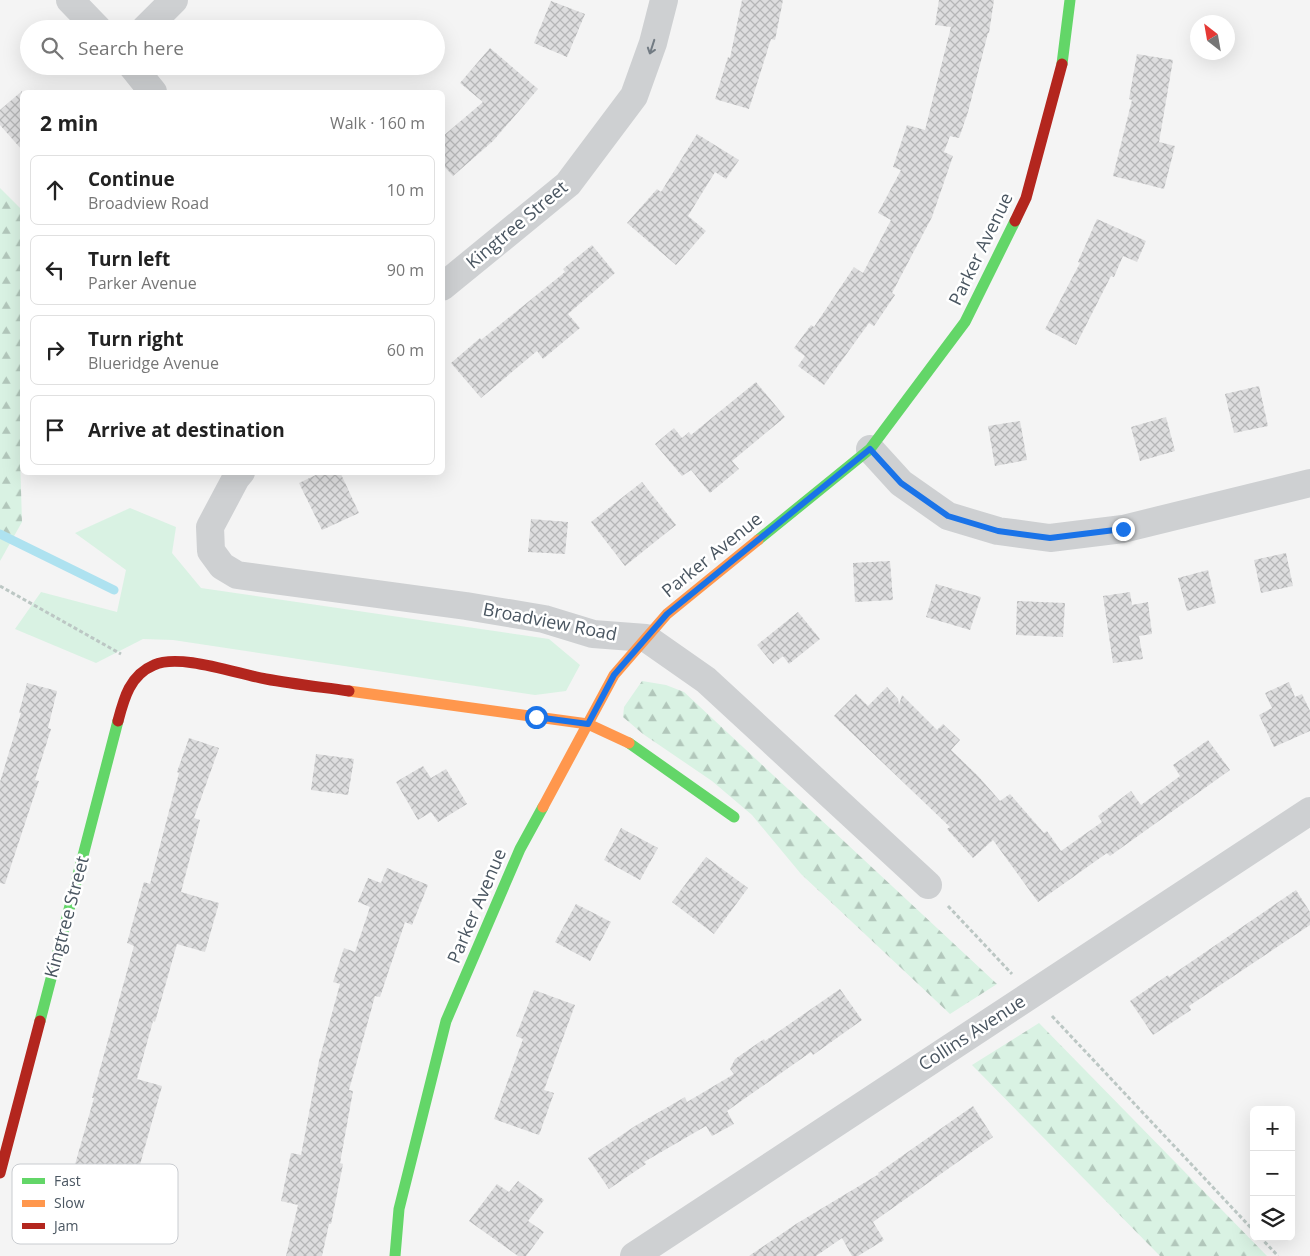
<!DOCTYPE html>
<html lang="en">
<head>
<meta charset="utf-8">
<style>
	body { margin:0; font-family:"Open Sans",sans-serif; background:#f2f2f2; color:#222 }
	.controls { position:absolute; right:15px; bottom:15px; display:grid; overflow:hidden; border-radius:8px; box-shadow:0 5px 20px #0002 }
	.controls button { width:45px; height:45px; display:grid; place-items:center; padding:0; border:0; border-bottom:1px solid #e0e0e0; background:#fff; color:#222; font:25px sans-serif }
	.compass { position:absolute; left:1190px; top:15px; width:45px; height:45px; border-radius:50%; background:#fff; box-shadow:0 5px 20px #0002; rotate:329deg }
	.stop { position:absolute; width:15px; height:15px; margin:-11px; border:4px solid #1a73e8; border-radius:50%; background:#fff }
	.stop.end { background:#1a73e8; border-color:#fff; box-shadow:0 1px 5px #0008 }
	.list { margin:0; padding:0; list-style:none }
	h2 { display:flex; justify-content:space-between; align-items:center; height:65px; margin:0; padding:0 20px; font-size:21px }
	h2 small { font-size:16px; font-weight:400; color:#767676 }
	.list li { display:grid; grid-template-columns:32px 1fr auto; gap:15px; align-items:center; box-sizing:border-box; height:70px; margin:0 10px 10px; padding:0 10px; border:1px solid #e0e0e0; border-radius:8px }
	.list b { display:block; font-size:19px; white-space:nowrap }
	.list p { margin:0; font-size:16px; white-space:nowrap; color:#767676 }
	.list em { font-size:16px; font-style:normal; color:#767676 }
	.icon { flex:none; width:28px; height:28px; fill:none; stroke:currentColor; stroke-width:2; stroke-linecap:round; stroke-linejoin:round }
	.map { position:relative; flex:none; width:1310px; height:1256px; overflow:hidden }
	.search { position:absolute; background:#fff; box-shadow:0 5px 20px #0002; left:20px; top:20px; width:425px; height:55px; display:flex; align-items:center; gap:12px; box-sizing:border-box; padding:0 18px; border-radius:28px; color:#767676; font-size:19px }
	.panel { position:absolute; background:#fff; box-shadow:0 5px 20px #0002; left:20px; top:90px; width:425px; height:385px; border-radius:8px }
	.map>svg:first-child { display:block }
</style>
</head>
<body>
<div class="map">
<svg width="1310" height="1256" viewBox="0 0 1310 1256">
	<defs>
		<pattern id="forest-firs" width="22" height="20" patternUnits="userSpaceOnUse" patternTransform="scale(1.25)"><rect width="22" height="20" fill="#d9f2e3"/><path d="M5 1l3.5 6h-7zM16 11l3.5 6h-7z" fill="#b2c7bb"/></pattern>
		<pattern id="building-cross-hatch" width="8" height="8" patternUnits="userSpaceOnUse" patternTransform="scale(1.25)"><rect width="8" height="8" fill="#ddddde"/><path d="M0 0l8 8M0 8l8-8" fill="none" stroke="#b5b6b7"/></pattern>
	</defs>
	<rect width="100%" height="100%" fill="#f4f4f4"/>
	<polygon fill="#d9f2e3" points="130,508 176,527 172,553 201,588 549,639 580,665 566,691 535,695 173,640 143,639 96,663 15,629 41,592 117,612 126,570 75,533"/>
	<g fill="url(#forest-firs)">
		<polygon points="0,188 22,210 22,453 20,457 22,522 0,561"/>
		<polygon points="642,681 666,685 684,692 997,984 950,1014 801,874 752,815 712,781 643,734 623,717 624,707"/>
		<polygon points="1039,1023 1267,1256 1160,1256 972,1065"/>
	</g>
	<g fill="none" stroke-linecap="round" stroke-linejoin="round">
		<polyline stroke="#aee2f0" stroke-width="9" points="0,534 114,590"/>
	</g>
	<g fill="url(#building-cross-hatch)">
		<polygon points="742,0 783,0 775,40 771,39 749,109 715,99 728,57 730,58"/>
		<polygon points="939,0 994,0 989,33 988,33 968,112 959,138 950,136 944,152 953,156 932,217 892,293 895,295 874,326 869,323 824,385 798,366 805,356 794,348 811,325 814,327 854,267 863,273 891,220 878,213 901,170 893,167 907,125 925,130 951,27 935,25"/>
		<polygon points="551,1 585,14 567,57 534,43"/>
		<polygon points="490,48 538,89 493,141 453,176 442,164 442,137 483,102 460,83"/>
		<polygon points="1137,54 1173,60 1159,142 1175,146 1164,189 1113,176 1132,100 1129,99"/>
		<polygon points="22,91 22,150 0,125 0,110"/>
		<polygon points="697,134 739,160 726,179 715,172 688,216 706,231 676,265 627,223 657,189 661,192"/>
		<polygon points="1097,219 1146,241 1137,262 1123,256 1114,277 1111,276 1076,345 1045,329 1080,263 1078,262"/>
		<polygon points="592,245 615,273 568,314 580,328 543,359 537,351 481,398 451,363 480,338 481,340 565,272 563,269"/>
		<polygon points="756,382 785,417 732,461 739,469 710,493 691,470 682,476 655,444 674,428 682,438 689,432 691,435"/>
		<polygon points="1259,386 1268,426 1234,433 1225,394"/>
		<polygon points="1166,417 1175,451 1140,461 1131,427"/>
		<polygon points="1020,421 1027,460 995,466 988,426"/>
		<polygon points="322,472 340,472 359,513 322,530 299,483"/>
		<polygon points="642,482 676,525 625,566 591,522"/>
		<polygon points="531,519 568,522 565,554 528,552"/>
		<polygon points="1286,553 1293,586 1261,593 1254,560"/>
		<polygon points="890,561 893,600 855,602 853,563"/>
		<polygon points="1208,570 1216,603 1187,611 1178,578"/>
		<polygon points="936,584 981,597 970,630 926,617"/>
		<polygon points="1130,592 1132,605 1148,602 1152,634 1139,636 1143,659 1113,663 1103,596"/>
		<polygon points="1017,601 1065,603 1063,637 1016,635"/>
		<polygon points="798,612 820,639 789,664 783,656 773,664 757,645"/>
		<polygon points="1289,682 1295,697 1302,694 1310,711 1310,731 1274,747 1259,715 1272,708 1265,693"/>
		<polygon points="27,683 57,691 48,728 51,729 35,780 39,781 5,884 0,883 0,782 21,713 19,713"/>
		<polygon points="887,687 898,699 899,705 902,695 937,730 943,724 960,740 951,750 978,776 1000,801 1010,794 1044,833 1047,831 1061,851 1102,822 1098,816 1131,791 1141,805 1180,776 1173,765 1208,740 1230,770 1110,856 1107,853 1038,902 993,840 973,858 947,829 950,827 834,716 856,694 868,706"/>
		<polygon points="189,738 219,748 194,818 200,820 181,892 219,903 205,952 177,944 155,1022 153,1021 137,1079 162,1086 134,1186 74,1168 94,1098 92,1098 134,946 127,943 144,882 150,884 179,773 177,772"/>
		<polygon points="316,754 354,759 348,795 311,790"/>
		<polygon points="423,766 431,778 446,769 467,804 438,822 431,812 418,820 396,782"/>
		<polygon points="621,828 658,848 640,880 604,860"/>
		<polygon points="706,857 748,888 714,934 672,902"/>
		<polygon points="387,868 428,885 412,925 405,922 380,997 375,996 349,1090 353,1091 340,1163 343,1164 331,1224 329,1224 322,1256 286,1256 298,1205 281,1201 291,1153 301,1155 319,1061 340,984 333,982 344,948 355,952 370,907 358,902 368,878 381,883"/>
		<polygon points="1296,890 1310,912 1310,925 1189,1006 1191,1010 1153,1035 1130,1001 1168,975 1169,977"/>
		<polygon points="576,904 611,922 590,961 555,942"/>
		<polygon points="840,989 862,1020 813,1055 811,1052 727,1111 734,1124 712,1136 706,1126 644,1162 646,1164 609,1189 588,1158 635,1126 685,1097 687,1102 734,1074 730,1069 735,1059 764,1039 765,1041"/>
		<polygon points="534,990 575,1005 544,1090 554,1093 539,1135 494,1119 523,1039 516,1036"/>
		<polygon points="973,1106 993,1137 873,1222 884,1240 858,1256 852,1256 842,1238 816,1256 749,1256 796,1224 879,1174 878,1173"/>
		<polygon points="518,1181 544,1200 528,1221 544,1232 526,1256 518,1256 469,1221 497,1184 509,1192"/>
	</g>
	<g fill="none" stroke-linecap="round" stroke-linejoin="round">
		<g stroke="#bcc7c4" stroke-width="3" stroke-dasharray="4 2.5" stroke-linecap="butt">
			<polyline points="0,586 121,654"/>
			<polyline points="948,906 1012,974"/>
			<polyline points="1052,1016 1254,1231"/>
			<polyline points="1260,1237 1278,1256"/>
		</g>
		<g stroke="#ced0d2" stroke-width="28">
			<polyline points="70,0 98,29"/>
			<polyline points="145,29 174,0"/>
			<polyline points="132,66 153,92"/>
			<polyline points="442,287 568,184 634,96 653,43 664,0"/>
			<polyline points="870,449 901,483 948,516 998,531 1050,538 1123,529 1310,483"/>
			<polyline points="241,472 236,478 210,527 211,551 222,566 237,575 466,606 544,619 593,634 646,638 706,680 928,885"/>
			<polyline points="634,1256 1310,811"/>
		</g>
		<g stroke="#63d668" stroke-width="11">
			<polyline points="1062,64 1070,0"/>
			<polyline points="758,540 870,449 965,322 1015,221"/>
			<polyline points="629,743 734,817"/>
			<polyline points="40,1021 118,721"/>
			<polyline points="395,1256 399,1209 446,1021 520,849 543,807"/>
		</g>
		<g stroke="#ff974d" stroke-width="11">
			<polyline points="349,691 588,724 629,743"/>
			<polyline points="543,807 614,675 667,614 758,540"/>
		</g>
		<g stroke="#b3261e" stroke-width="11">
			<polyline points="1015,221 1026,198 1062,64"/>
			<path d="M118,721C124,698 130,675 154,665C180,653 237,674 266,679C293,684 321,687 349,691"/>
			<polyline points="0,1173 40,1021"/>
		</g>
	</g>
	<defs><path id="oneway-shaft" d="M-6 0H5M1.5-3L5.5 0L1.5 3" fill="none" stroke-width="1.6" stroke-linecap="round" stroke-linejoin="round" transform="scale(1.25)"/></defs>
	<use stroke="#727b83" href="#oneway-shaft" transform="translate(652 47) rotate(108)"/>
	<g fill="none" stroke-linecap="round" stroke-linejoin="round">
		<polyline stroke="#1a73e8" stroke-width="6" points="536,717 588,724 614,675 667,614 870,449 901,483 948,516 998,531 1050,538 1123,529"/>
	</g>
	<g text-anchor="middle" stroke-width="5" stroke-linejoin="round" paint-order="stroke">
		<g font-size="18" fill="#4a5661" stroke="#fff">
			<text transform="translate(517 225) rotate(-40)" y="6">Kingtree Street</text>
			<text transform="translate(981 249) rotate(-64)" y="6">Parker Avenue</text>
			<text transform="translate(712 555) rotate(-39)" y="6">Parker Avenue</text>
			<text transform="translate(550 622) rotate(11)" y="6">Broadview Road</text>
			<text transform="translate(477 906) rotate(-67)" y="6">Parker Avenue</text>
			<text transform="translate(67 917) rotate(-75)" y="6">Kingtree Street</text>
			<text transform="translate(972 1033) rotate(-33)" y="6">Collins Avenue</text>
		</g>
	</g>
	<rect x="12" y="1164" width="166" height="80" rx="8" fill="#fff" stroke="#c9ccd0" stroke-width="1"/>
	<rect x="22" y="1178" width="23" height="6" fill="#63d668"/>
	<rect x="22" y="1200" width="23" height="7" fill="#ff974d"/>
	<rect x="22" y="1223" width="23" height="6" fill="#b3261e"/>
	<g font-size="14" fill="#4a5661">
		<text x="54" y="1186">Fast</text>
		<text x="54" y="1208">Slow</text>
		<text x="54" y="1231">Jam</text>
	</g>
</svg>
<div class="controls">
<button>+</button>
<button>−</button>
<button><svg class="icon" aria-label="layers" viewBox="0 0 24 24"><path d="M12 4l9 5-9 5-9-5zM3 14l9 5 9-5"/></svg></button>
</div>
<svg class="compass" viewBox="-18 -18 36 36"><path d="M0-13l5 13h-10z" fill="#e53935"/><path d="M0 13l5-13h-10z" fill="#767676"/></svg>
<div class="stop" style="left:536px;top:717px"></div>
<div class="stop end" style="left:1123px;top:529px"></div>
<div class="search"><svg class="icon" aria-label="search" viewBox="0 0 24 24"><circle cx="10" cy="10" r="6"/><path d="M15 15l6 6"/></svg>Search here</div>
<section class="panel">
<h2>2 min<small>Walk · 160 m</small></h2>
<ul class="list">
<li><svg class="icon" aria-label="ahead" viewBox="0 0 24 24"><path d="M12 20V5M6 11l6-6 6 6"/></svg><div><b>Continue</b><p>Broadview Road</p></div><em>10 m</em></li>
<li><svg class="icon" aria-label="left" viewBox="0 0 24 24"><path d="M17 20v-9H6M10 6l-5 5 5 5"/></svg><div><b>Turn left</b><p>Parker Avenue</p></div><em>90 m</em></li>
<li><svg class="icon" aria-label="right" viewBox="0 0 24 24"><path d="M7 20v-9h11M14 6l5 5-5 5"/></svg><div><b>Turn right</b><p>Blueridge Avenue</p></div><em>60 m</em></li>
<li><svg class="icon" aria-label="arrive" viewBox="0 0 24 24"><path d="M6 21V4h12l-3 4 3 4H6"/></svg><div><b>Arrive at destination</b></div></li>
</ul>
</section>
</div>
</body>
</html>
